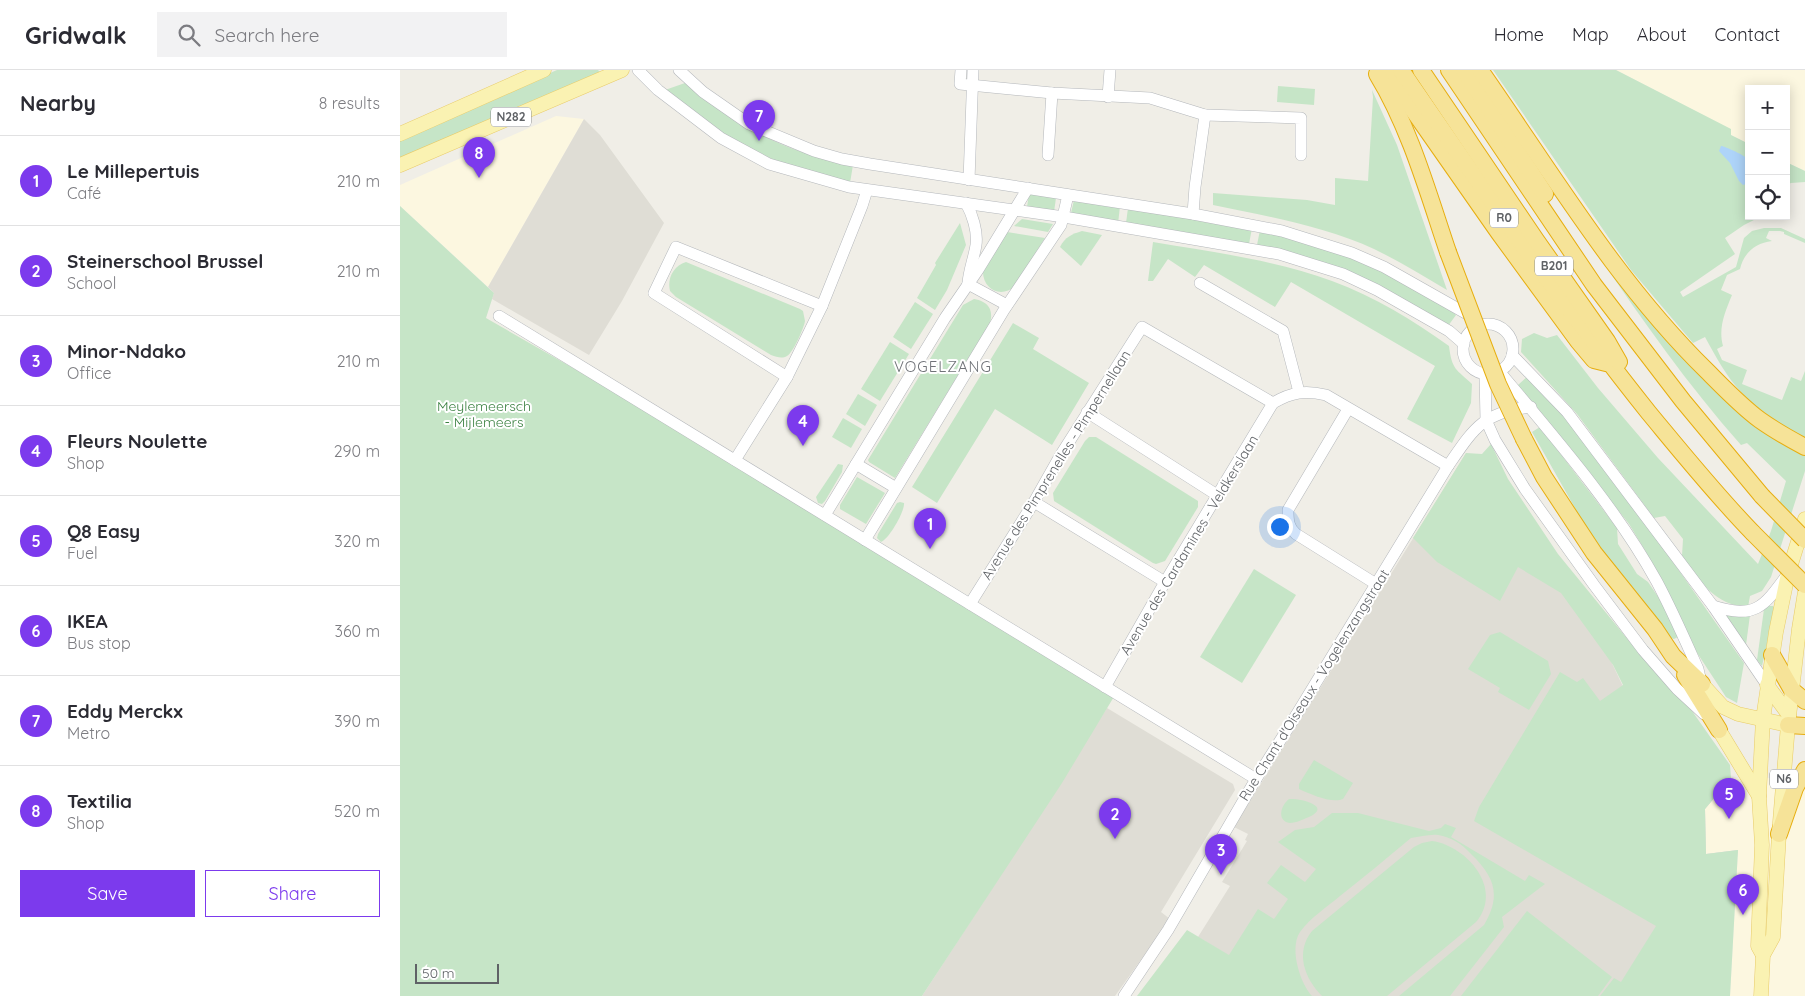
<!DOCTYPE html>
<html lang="en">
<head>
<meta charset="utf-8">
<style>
	body { margin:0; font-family:Quicksand,sans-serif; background:#f2f2f3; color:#2b2b33 }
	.controls { position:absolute; right:15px; top:15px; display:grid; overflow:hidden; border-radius:0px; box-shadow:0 2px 12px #0003 }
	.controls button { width:45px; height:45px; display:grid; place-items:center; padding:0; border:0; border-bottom:1px solid #e1e1e2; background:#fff; color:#2b2b33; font:25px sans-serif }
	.scale { position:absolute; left:15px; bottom:12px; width:84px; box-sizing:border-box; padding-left:5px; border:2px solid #5f6266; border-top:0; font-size:14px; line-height:18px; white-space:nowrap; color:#5f6266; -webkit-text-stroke:4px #fff; paint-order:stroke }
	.you { position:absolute; left:879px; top:456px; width:18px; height:18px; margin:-12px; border:4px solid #fff; border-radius:50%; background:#1a73e8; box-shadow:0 0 0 8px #1a73e833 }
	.badge { display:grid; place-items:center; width:32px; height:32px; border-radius:50%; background:#7c3aed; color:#fff; font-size:16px; font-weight:700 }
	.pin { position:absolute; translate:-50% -41px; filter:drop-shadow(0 1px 2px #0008) }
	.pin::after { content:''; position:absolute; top:26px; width:18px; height:15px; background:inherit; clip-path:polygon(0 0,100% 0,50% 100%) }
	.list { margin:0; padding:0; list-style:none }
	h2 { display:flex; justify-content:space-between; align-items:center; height:65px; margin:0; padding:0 20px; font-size:21px }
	h2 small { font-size:16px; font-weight:400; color:#7c7c81 }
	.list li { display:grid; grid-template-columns:32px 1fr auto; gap:15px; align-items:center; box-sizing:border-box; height:90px; padding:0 20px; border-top:1px solid #e1e1e2 }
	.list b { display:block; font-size:19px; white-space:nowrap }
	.list p { margin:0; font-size:16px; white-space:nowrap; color:#7c7c81 }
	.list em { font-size:16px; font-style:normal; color:#7c7c81 }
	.actions { display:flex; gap:10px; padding:15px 20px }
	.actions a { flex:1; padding:11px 0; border:1px solid #7c3aed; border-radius:0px; text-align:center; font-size:18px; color:#7c3aed }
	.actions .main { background:#7c3aed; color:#fff }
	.icon { flex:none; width:28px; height:28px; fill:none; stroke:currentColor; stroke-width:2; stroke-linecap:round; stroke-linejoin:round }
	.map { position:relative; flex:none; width:1405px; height:926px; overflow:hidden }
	header { display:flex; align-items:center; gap:30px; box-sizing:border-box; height:70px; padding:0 25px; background:#fff; border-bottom:1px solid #e1e1e2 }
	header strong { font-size:24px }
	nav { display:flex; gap:28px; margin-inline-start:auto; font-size:18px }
	.search { width:350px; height:45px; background:#f2f2f3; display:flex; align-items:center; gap:12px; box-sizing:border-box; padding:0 18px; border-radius:0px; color:#7c7c81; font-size:19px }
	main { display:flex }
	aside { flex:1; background:#fff }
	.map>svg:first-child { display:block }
</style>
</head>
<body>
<header>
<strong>Gridwalk</strong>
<div class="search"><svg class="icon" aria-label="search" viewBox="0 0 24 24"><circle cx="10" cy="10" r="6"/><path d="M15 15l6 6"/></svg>Search here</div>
<nav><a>Home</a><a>Map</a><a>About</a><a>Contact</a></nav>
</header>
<main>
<aside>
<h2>Nearby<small>8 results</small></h2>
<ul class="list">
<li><span class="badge">1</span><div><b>Le Millepertuis</b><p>Café</p></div><em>210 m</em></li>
<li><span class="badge">2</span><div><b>Steinerschool Brussel</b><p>School</p></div><em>210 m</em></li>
<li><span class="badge">3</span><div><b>Minor-Ndako</b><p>Office</p></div><em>210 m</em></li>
<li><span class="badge">4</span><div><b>Fleurs Noulette</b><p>Shop</p></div><em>290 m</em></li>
<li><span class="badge">5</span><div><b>Q8 Easy</b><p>Fuel</p></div><em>320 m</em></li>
<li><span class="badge">6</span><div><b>IKEA</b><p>Bus stop</p></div><em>360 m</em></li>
<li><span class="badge">7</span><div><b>Eddy Merckx</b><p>Metro</p></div><em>390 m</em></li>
<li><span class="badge">8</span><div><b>Textilia</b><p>Shop</p></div><em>520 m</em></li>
</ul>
<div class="actions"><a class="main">Save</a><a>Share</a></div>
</aside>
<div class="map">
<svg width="1405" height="926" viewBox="0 0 1405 926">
	<rect width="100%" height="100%" fill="#f0eee7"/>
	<g fill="#fcf7e0">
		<polygon points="1216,0 1405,0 1405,101 1386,92 1386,19 1349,19 1349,74 1331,65 1330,59"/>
		<polygon points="156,46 184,49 88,217 0,136 0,115"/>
		<polygon points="1331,708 1405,708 1405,926 1330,926 1338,780 1306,784 1305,739"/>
	</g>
	<g fill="#dfddd5">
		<polygon points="184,49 200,65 264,153 222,231 189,285 92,229 94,223 88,217"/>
		<polygon points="1066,383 1183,532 1228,627 1331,708 1305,739 1306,784 1338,780 1318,926 896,926 798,867 830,816 822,812 847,771 845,770 848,764 834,757"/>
		<polygon points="707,638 833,714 835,720 761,842 770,849 715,926 522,926 593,817"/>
	</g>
	<g fill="#c6e5c7">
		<polygon points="157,0 198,0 200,2 0,89 0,68"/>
		<path d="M1093,0H1216L1331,59V65L1349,74V146H1362L1344,155L1325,168L1335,184L1280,222L1283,227L1336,197L1344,168L1352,161L1364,158H1381L1405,169V173L1384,164V162L1380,161H1369L1366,168L1372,171C1356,173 1344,182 1340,199L1327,205L1321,220L1332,225C1325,242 1318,258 1323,276L1317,279L1322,290L1347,300L1342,314L1382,330L1391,307L1401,311L1405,301V367L1403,368C1384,356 1356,339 1341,322C1326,306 1316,287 1305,267L1293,273L1231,200Z"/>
		<path d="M285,13C320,42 361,69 405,83C420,88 437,91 453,95L450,113L381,93L359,83L328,67L265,20Z"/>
		<polygon points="878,16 915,19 914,35 877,32"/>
		<path d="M972,20L997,75L1047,220C1023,206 999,191 974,179C924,156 866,146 813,135V123L907,130L935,135V108L968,111L973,27Z"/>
		<polygon points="1386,92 1405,101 1405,112 1391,113 1386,115"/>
		<polygon points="629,124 656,128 654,142 627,137"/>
		<polygon points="674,130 720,136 718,154 671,143"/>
		<polygon points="0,136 94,223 86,248 201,314 715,625 662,713 522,926 0,926"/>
		<polygon points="728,138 852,158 849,174 726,153"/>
		<polygon points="622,149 653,154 648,162 614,156"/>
		<polygon points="560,153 566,175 547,220 535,240 517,228 536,195 535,193"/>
		<polygon points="860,160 943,184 980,199 1048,238 1056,245 1048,256 1009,232 857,175"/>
		<path d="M682,161L702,165L681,196L660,177C665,167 672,164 682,161Z"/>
		<path d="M607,162L645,168L615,216C601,229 583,219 583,202Z"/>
		<path d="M753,172C813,182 875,190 932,211C975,227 1013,250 1049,276C1052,300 1056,299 1072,314L1071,333L1052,373L1007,349L1035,296L891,212L875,237L804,195L795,207L768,189L753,211H748Z"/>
		<path d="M1197,177L1394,380L1405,385V401L1371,507L1362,521L1350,526L1348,537C1313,535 1301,511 1282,486L1283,469L1265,446L1254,448L1177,344L1121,282L1122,269L1134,263L1147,268L1157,265L1198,318L1258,388L1358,494L1371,461L1386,411L1347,373L1341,375C1287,314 1240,247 1194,179Z"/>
		<path d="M286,192L400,239L403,241L405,251C404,258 393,283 387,286C382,289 377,287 371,285L276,227L270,221C267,209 273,196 286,192Z"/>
		<path d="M574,229C587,231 594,239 590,253L495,408L469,392L468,390L563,235Z"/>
		<polygon points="515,232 533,244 511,279 493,267"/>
		<polygon points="613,253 639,268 633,279 689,313 652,375 595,339 537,433 512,417"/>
		<polygon points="490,272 509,284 480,331 461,319"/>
		<polygon points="1128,306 1153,332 1266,482 1344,593 1337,633 1326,627 1286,566 1246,482 1229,454 1153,358 1124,324 1123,321 1118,315"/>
		<polygon points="458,324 477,335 465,356 446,344"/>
		<polygon points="443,348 462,359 451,378 432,367"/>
		<polygon points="1140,357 1217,458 1218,474 1237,504 1248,512 1261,531 1278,567 1274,569 1271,568 1225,512 1184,454 1132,362"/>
		<polygon points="689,367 696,367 798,431 798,437 765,491 756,494 753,493 654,431 653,423 685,371"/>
		<polygon points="1091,374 1108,409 1158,484 1243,588 1292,641 1330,695 1331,708 1305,739 1306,784 1338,780 1330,926 1200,926 1214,908 1221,912 1256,856 1074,751 1079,737 1160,602 1177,612 1183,608 1200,631 1223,615 1213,595 1161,523 1118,497 1100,531 1037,492 1013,468 1066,383 1082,384"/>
		<polygon points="438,394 443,395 442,402 425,431 422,434 418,433 416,427"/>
		<polygon points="457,407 485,423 466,454 440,439 440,435"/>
		<path d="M500,432L504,433C505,441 489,469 481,472L477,468L478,464L497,433Z"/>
		<polygon points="854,499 896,525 842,613 800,587"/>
		<polygon points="1368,536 1373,536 1375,539 1362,596 1357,590 1364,539"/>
		<polygon points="1327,544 1350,545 1346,575 1325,546"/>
		<polygon points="1100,562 1148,591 1151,604 1129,640 1098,622 1100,618 1068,599 1090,565"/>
		<path d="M914,690L953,713L943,729C932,734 910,724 899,719V714Z"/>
		<path d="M889,729C900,728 933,736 909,747C904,749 896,753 890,753C876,751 881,735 889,729Z"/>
		<path d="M932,743H958L1029,761L1041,758L1045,754L1056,758L1051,767L1125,811L1129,805L1145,814L1102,847L1104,857L1050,926H999L1084,855C1102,825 1094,806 1071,784C1062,774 1051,767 1038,765C1029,764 1020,767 1011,768C987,788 964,807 940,826C927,837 910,848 900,862C889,878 900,913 912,926H737L787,860L829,885L858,839L874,849L888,829L867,813L881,795L905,812L916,799L878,772L895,760L914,757Z"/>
		<path d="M1032,771C1067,776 1104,819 1076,852L987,926H922C904,908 895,882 912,861L1014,777L1022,773Z"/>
		<polygon points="1127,841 1212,907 1198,926 1061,926"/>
	</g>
	<path fill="#aed4f9" d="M1321,76C1325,76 1346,86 1349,90V113L1343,115L1339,111L1330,93L1319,81Z"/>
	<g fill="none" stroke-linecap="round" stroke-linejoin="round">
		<defs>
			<g id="minor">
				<polyline points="238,0 258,20 321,68 369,94 449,117 664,147 879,184 943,204 977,220 1049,261 1064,274"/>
				<polyline points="279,0 303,22 349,54 414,81 442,89 470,94 793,144 882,161 952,183 984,197 1076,249"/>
				<polyline points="561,0 560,14 652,23 750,28 805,45 795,117 793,144"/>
				<polyline points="708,27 710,0"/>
				<polyline points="805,45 901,48 901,85"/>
				<polyline points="648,85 652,23"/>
				<polyline points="569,110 573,0"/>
				<path d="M566,133C572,144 578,161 576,175C574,188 569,200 568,213"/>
				<polyline points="800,213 883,261 899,322"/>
				<polyline points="568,214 607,235"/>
				<polyline points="99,246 856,709"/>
				<circle cx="1088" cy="279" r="25"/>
				<polyline points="1112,285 1167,342 1313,536 1367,615"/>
				<path d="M1099,301C1155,368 1215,436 1257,512C1272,540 1285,570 1298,599L1301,612"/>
				<polyline points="1085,304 1086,350 1095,370 1125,419 1194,515 1243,580 1277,619 1304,644"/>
				<polyline points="387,307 254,223 276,177 422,236"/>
				<path d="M948,339L888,440C888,450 888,457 896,464L976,514"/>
				<polyline points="687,342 817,425"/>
				<polyline points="335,390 387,307 422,236 462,136 467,120"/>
				<polyline points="456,394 496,418"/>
				<polyline points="634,432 765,512"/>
				<polyline points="425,445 545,248 578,200 628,118"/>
				<polyline points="465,470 604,240 661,155 668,125"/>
				<polyline points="570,534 634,432 660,386 742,257 873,333"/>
				<path d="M1313,536C1355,549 1363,538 1387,505"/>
				<path d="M705,617L765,512L873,333C892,322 905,320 926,325L1048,396"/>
				<path d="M724,926L768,860L856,709L895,647L1048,396C1074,358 1083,342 1131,337"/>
			</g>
			<g id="major">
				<polyline points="0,64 144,0"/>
				<polyline points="0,95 222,0"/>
				<polyline points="1302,614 1323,637 1338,644 1388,655"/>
				<polyline points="1367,615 1389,645"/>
				<polyline points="1319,660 1359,726"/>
				<polyline points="1363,885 1358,876 1362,775 1359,726 1363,649 1376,562 1388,504 1405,449"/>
				<polyline points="1361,926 1363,885 1373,867 1379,764 1388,655 1399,559 1405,522"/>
			</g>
			<g id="highway">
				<polyline points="985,0 1099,163 1178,271 1194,290 1206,293"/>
				<path d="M1001,0C1081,116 1161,233 1249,343C1283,384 1316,425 1353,463"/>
				<polyline points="1021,0 1136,170 1207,271 1219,292"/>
				<polyline points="1049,0 1194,215 1283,331 1362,426"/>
				<polyline points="1064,0 1145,124"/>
				<path d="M1080,0C1152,103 1217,213 1307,301C1324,318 1341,336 1360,350C1374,360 1390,369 1405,377"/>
				<path d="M977,4C1010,58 1028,123 1048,182"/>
				<polyline points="1124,369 1144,407 1194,483 1255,559 1273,586 1302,614"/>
				<polyline points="1372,585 1392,620 1405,631"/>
				<polyline points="1285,605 1319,660"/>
				<polyline points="1388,655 1405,656"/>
				<polyline points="1379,764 1395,718 1405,700"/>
			</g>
		</defs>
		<use href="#minor" stroke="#b4b7bb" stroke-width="12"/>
		<use href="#major" stroke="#e8cb68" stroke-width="15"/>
		<use href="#highway" stroke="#e7ae10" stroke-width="18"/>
		<use href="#minor" stroke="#fff" stroke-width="11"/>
		<use href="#major" stroke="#faf2b2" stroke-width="14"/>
		<use href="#highway" stroke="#f6e398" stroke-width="16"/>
		<defs>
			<g id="highway-bridge">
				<polyline points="1048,182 1098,314 1124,369"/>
				<polyline points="1362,426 1405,470"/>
				<polyline points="1353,463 1405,515"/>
			</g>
		</defs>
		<use href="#highway-bridge" stroke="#e7ae10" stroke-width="18" stroke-linecap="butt"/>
		<use href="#highway-bridge" stroke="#f6e398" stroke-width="16"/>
	</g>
	<g text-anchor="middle" stroke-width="4" stroke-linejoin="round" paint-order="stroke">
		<g fill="#fff" stroke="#8f9194" stroke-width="1">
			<rect x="91" y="37.5" width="40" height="19" rx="4"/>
			<rect x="1090" y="138.5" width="28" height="19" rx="4"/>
			<rect x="1135" y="186.5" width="38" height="19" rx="4"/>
			<rect x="1370" y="699.5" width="28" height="19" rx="4"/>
		</g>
		<g font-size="12" font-weight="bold" fill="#5f6266">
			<text x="111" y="51">N282</text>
			<text x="1104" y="152">R0</text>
			<text x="1154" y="200">B201</text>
			<text x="1384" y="713">N6</text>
		</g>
		<g font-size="14" fill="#3b8141" stroke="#fff">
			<text x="84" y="341">Meylemeersch<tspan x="84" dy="16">- Mijlemeers</tspan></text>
		</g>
		<g font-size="14" fill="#5f6266" stroke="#fff">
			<text transform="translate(656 395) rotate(-58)" y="5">Avenue des Pimprenelles - Pimpernellaan</text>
			<text transform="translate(789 475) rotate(-59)" y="5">Avenue des Cardamines - Veldkerslaan</text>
			<text transform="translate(914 615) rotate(-58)" y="5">Rue Chant d'Oiseaux - Vogelenzangstraat</text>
		</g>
		<g font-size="15" letter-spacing="1" fill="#707378" stroke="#fff">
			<text x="543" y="302">VOGELZANG</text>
		</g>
	</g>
</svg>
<div class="controls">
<button>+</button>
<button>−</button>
<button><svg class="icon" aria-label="locate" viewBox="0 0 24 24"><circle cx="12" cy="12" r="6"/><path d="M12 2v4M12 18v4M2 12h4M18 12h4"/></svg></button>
</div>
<div class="scale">50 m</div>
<div class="you"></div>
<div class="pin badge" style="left:530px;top:479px">1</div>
<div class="pin badge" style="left:715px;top:769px">2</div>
<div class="pin badge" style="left:821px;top:805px">3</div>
<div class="pin badge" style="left:403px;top:376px">4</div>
<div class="pin badge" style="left:1329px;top:749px">5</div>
<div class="pin badge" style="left:1343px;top:845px">6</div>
<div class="pin badge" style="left:359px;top:71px">7</div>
<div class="pin badge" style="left:79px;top:108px">8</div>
</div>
</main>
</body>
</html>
